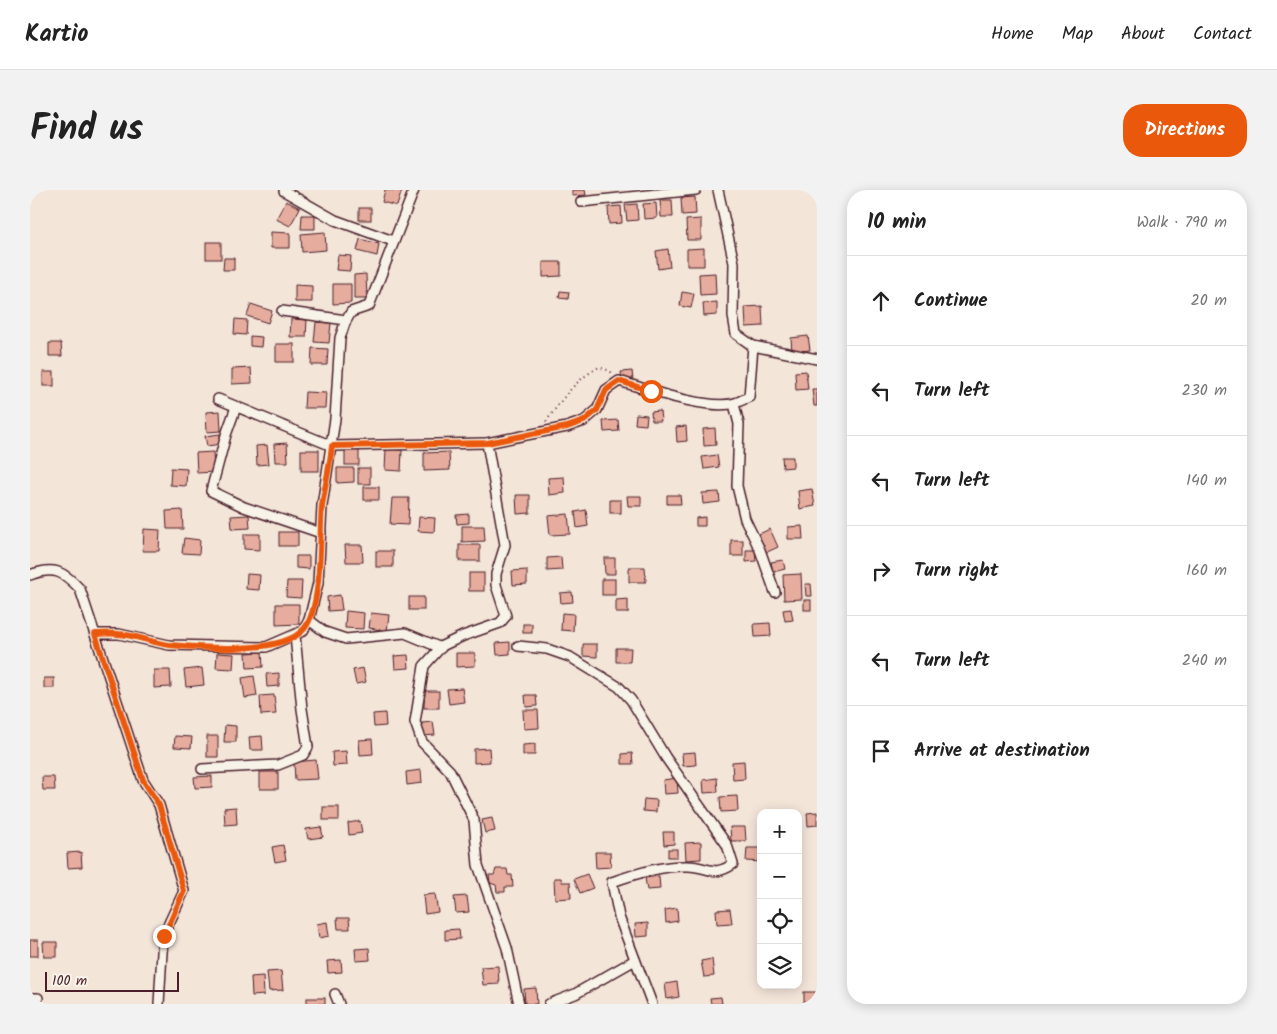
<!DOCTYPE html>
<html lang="en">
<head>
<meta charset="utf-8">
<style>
	body { margin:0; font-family:Kalam,sans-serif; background:#f2f2f2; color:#222 }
	.controls { position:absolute; right:15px; bottom:15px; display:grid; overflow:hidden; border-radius:10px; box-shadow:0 2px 12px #0003 }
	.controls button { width:45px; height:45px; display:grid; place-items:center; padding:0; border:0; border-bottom:1px solid #e0e0e0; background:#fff; color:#222; font:25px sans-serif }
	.scale { position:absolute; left:15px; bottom:12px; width:134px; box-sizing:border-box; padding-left:5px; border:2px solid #4a1f2b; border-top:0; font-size:14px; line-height:18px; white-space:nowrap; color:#4a1f2b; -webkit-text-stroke:4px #f7f3e8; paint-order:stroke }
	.stop { position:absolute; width:15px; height:15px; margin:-11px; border:4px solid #ea580c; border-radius:50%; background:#fff }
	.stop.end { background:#ea580c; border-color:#fff; box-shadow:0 1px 5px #0008 }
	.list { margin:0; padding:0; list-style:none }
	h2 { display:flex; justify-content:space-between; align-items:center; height:65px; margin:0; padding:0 20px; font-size:21px }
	h2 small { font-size:16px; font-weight:400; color:#767676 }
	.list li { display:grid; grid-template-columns:32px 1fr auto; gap:15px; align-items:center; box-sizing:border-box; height:90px; padding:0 20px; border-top:1px solid #e0e0e0 }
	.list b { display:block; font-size:19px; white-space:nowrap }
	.list em { font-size:16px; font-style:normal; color:#767676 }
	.icon { flex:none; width:28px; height:28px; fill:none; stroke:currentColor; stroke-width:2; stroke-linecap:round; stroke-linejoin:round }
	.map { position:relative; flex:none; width:787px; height:814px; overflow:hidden; border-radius:20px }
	header { display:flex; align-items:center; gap:30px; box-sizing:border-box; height:70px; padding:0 25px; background:#fff; border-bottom:1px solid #e0e0e0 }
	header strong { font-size:24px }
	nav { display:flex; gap:28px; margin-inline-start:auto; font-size:18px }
	.intro { display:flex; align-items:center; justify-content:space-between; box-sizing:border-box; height:120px; padding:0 30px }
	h1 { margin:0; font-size:35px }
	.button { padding:12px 22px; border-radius:20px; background:#ea580c; color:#fff; font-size:18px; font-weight:700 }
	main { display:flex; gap:30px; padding:0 30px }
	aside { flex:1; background:#fff; border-radius:20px; box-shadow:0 2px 12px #0003 }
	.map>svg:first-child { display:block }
</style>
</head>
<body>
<header>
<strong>Kartio</strong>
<nav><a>Home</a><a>Map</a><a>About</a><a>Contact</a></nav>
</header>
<div class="intro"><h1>Find us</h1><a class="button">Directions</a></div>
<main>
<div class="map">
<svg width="787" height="814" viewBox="0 0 787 814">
	<rect width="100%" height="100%" fill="#f4e5d9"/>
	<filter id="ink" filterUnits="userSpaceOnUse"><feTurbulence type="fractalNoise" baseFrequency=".02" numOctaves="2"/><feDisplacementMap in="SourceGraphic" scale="10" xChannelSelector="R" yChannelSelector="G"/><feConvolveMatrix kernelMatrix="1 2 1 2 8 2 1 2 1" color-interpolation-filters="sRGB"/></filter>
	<g filter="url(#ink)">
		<g fill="#e6ad9e" stroke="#4a1f2b">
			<polygon points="355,0 372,0 367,16 352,12"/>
			<polygon points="542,0 555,0 556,5 542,6"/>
			<polygon points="665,7 666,24 652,25 651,8"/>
			<polygon points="630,10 642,10 643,27 631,27"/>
			<polygon points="256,11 270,18 260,36 246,29"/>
			<polygon points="626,13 627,28 614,29 613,14"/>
			<polygon points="607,14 608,30 597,31 595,15"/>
			<polygon points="591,16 592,33 579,34 578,17"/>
			<rect x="329" y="18" width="12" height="12"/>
			<polygon points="272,25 285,25 285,39 271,39"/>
			<polygon points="671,29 671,50 657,50 656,30"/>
			<polygon points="241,42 260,43 260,58 241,58"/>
			<polygon points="295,42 296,60 272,62 271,44"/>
			<polygon points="330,49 349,54 347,66 327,61"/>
			<rect x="176" y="52" width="15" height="17"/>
			<polygon points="674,58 674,76 657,76 657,59"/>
			<polygon points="638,59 640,77 628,79 626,61"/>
			<polygon points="308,65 321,66 320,81 306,80"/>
			<polygon points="194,68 204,68 204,80 193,80"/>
			<polygon points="513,72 531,72 531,86 513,87"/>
			<polygon points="685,83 686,104 670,105 669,84"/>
			<polygon points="336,84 337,109 324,109 324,85"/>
			<polygon points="303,94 321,94 321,113 303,114"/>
			<polygon points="265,95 282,96 282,112 265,112"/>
			<polygon points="530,101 539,102 538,109 529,108"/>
			<polygon points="652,102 664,104 661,118 650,116"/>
			<polygon points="687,112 687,125 674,126 673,113"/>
			<polygon points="221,114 242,121 238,133 217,126"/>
			<polygon points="732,116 733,136 716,137 715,117"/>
			<polygon points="205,129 217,130 216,145 204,144"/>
			<polygon points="261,129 277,130 276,147 260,147"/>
			<polygon points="286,132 301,133 299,153 284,152"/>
			<polygon points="220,146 232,147 231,157 220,156"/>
			<polygon points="778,146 780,160 762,162 761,148"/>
			<polygon points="19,153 31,153 32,166 19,166"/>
			<rect x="246" y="154" width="18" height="18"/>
			<polygon points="282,158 298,159 297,175 281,175"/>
			<polygon points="221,178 222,193 202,194 202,179"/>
			<polygon points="602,181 603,190 592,191 591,182"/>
			<polygon points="776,181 778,199 766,200 765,182"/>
			<rect x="13" y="182" width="11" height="14"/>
			<polygon points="782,199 787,199 787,216 784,216"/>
			<polygon points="275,202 296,203 295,218 274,218"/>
			<polygon points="190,221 191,241 177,242 176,222"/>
			<polygon points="630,221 631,231 622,231 621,222"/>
			<polygon points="606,224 617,225 616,235 605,234"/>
			<polygon points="588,230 589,241 574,242 573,231"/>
			<polygon points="656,236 657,251 647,252 646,237"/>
			<polygon points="685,238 686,255 674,256 673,239"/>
			<polygon points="190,244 191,254 177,256 175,246"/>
			<polygon points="257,253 258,272 245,272 244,254"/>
			<polygon points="237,255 239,274 227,275 226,256"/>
			<polygon points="356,259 372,260 371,281 355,280"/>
			<rect x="271" y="260" width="18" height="21"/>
			<rect x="315" y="260" width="14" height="15"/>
			<polygon points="183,262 184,282 167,283 166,263"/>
			<polygon points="419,262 420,280 394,281 394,263"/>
			<polygon points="687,265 689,277 674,279 672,267"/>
			<polygon points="752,267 763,267 763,277 753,278"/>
			<polygon points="141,278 157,279 156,296 140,295"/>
			<polygon points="307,278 324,278 324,292 307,293"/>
			<rect x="328" y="278" width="12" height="16"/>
			<polygon points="534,287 535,303 519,305 518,288"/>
			<rect x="334" y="297" width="15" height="13"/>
			<polygon points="782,299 785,316 770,319 768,301"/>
			<polygon points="689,302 690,312 673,314 672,303"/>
			<polygon points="486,305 500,305 500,323 487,324"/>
			<polygon points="637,305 650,305 651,314 637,314"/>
			<polygon points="597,306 611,306 611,316 598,316"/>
			<polygon points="362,308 379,308 378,335 360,334"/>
			<rect x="580" y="310" width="11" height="13"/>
			<polygon points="152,320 153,339 137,339 136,321"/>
			<polygon points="556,320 558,336 547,338 545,322"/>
			<polygon points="439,324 439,333 427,334 426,325"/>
			<polygon points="538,324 540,344 520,345 518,326"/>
			<polygon points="219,325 220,338 202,339 201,326"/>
			<polygon points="389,327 405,328 404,342 388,341"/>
			<polygon points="675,327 675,336 666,336 666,328"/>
			<polygon points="432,336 454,336 455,351 432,352"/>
			<polygon points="772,336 773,349 758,349 758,337"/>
			<polygon points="114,339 130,340 129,361 113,361"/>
			<polygon points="740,339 748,357 735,363 727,345"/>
			<rect x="249" y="342" width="19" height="14"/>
			<polygon points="214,344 230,344 230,360 214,359"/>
			<polygon points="154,348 170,350 169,364 152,363"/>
			<rect x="701" y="350" width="12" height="16"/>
			<polygon points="315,355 332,355 333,372 316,372"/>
			<rect x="429" y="355" width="21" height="16"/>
			<polygon points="716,360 725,360 726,371 716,372"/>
			<rect x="346" y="361" width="17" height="16"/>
			<polygon points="266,366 279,366 279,379 266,378"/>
			<polygon points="531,367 532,380 517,381 517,368"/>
			<polygon points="574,368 585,368 585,384 575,384"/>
			<polygon points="753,370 755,379 743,382 741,372"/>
			<polygon points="599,377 615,377 616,392 599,392"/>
			<polygon points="497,380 497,394 483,395 482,381"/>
			<rect x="439" y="383" width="15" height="18"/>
			<polygon points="217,384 230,385 229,400 216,399"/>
			<polygon points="771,384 772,409 754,410 753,385"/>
			<rect x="572" y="389" width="13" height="16"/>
			<polygon points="257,391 272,391 271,408 256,407"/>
			<polygon points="775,394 781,394 782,406 776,406"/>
			<polygon points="542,402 543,412 531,413 530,403"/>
			<polygon points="310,405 312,420 298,421 297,407"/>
			<rect x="379" y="407" width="15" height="13"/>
			<polygon points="598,409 598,423 586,423 586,410"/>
			<rect x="774" y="410" width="7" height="10"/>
			<polygon points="246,414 269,414 269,434 246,435"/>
			<polygon points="761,419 763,430 755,431 753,420"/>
			<polygon points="316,421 334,423 333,439 315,438"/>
			<polygon points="341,423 359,425 357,441 339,438"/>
			<polygon points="532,423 544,424 543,441 531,440"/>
			<polygon points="740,433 741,446 725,447 724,434"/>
			<rect x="493" y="434" width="9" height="9"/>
			<polygon points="480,452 480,464 467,465 466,453"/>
			<polygon points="553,454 567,454 567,467 553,466"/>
			<polygon points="586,458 601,458 600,472 586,472"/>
			<polygon points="232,462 233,477 217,478 216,463"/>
			<polygon points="187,463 204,464 203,479 186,478"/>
			<polygon points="426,463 445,463 445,476 426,477"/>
			<polygon points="378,465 379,478 365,479 364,466"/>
			<polygon points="172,478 174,495 156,497 154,480"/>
			<polygon points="333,478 336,492 326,494 323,480"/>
			<polygon points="124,480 140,480 141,497 124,498"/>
			<polygon points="249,483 249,496 237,497 236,484"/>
			<polygon points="224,486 227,506 215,508 212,488"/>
			<rect x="14" y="488" width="10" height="10"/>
			<polygon points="432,498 434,512 419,514 417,499"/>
			<rect x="394" y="501" width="15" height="17"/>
			<polygon points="244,505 246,524 231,525 230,506"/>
			<polygon points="495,505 506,505 507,516 496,517"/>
			<polygon points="493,520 508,520 509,538 494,539"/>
			<polygon points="355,523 356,536 344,537 343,524"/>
			<polygon points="403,532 405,545 393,546 392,533"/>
			<polygon points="195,535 206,536 206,552 194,552"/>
			<polygon points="145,546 162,547 161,558 144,557"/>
			<rect x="177" y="546" width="11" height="21"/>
			<polygon points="232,546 233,560 220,560 219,547"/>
			<polygon points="342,549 343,564 330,565 329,550"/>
			<polygon points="505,554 505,565 493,565 493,555"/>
			<polygon points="459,558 460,572 444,573 444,559"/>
			<polygon points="316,561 317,575 303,576 302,562"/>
			<polygon points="665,562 666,575 653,576 652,563"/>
			<polygon points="602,563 603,574 592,574 592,564"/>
			<polygon points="286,570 288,589 265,590 264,572"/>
			<polygon points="714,571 715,589 703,590 702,572"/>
			<polygon points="391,580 392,593 377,595 376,582"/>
			<rect x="230" y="582" width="18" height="17"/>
			<polygon points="182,586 182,597 165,598 164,587"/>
			<polygon points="12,587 24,587 25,600 13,600"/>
			<polygon points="647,588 648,603 634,604 633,590"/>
			<polygon points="687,588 688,602 674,603 673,590"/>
			<polygon points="707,606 708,621 691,622 690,607"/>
			<polygon points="614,609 627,610 626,622 613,621"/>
			<polygon points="206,617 207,634 195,635 194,618"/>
			<rect x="293" y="617" width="16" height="13"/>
			<polygon points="787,622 787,635 778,636 777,623"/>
			<polygon points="462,628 465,641 455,643 452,630"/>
			<polygon points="330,631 332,643 319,645 318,633"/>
			<polygon points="291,637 293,647 278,649 276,639"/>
			<polygon points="700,637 715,637 716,651 701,651"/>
			<polygon points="633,642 644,642 644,654 634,655"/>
			<polygon points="671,652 671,669 656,670 655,653"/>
			<polygon points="253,655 256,670 245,672 242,657"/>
			<polygon points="717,658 731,658 731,672 716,671"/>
			<rect x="638" y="659" width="9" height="8"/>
			<polygon points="51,662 52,677 38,678 37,663"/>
			<polygon points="565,662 580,662 581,677 566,678"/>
			<polygon points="466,679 477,679 478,685 482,685 483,697 475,697 475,702 467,702 466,695 460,693 459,685 464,685"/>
			<polygon points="557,684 563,698 550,703 544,689"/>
			<polygon points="629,686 630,699 617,700 615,688"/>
			<polygon points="524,688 531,688 532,692 540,692 541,708 525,709"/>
			<polygon points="405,704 408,722 395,724 393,705"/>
			<polygon points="437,706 439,722 426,723 424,707"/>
			<polygon points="647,718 648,731 636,733 635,720"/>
			<polygon points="700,719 702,733 687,734 686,720"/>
			<polygon points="307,728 319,728 320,739 308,739"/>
			<polygon points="297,732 299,746 289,748 287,734"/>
			<polygon points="618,733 618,746 606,747 605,734"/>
			<polygon points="429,739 430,749 415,750 415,740"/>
			<rect x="0" y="750" width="8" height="16"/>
			<polygon points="13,752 27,752 27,767 14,767"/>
			<polygon points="339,758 340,770 326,771 325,759"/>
			<polygon points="682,769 684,786 674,787 671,771"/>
			<polygon points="311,770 312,782 298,783 297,771"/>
			<polygon points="468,776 469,794 453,795 451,777"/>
			<polygon points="251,781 253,800 239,801 237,782"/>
			<polygon points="233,786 234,805 222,806 221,787"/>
			<polygon points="647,792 649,807 637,809 635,794"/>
			<polygon points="506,798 507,814 495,814 494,799"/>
			<rect x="774" y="802" width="12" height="12"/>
			<polygon points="691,807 692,814 681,814 680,808"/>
			<rect x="277" y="808" width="18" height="6"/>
		</g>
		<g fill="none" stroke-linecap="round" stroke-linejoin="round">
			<defs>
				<g id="minor">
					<polyline points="384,0 339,116 321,122 315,133 310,148 305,229 292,316 288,393 279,430 295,442 316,449 375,443 411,458"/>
					<polyline points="688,0 704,73 703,126 706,144 723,156 787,169"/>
					<polyline points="254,1 305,30 363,51"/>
					<polyline points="551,12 666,0"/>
					<polyline points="252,121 316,130"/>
					<polyline points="188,209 302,256 457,253"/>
					<polyline points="704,214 709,234 707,296 715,329 730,360 745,402"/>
					<polyline points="206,217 196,245 181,301 214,317 291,343"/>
					<path d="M0,385C24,376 33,381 50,399L113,590L129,615L154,701L133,746L129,814"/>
					<polyline points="65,444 89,444 139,455 236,457 273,441 279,430"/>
					<path d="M488,456L517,459L540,467L589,497L601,510L636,568L697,655L703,674C683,688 678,676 658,676C635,675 604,684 582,692L589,727L622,814"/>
					<polyline points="172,579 248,575 273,565 278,557 272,519 265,445"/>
					<polyline points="305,804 309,814"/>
					<polyline points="0,808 8,808"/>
					<path d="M489,814L477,758L448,675L444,630L420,581L392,552L385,532L394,476L412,456L433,446L470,433L476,426L466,395V384L475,355L457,253L537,237L554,231L567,220L576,200L589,191C616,199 678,221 705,213C709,212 714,209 719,207L723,156"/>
					<polyline points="519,814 545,804 605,770"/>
				</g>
			</defs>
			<use href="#minor" stroke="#4a1f2b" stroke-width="12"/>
			<path stroke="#4a1f2b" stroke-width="2" stroke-dasharray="1 4" stroke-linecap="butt" d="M516,232C532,209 544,191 569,177L580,181L584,185"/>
			<use href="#minor" stroke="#f7f3e8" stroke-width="9"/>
		</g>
	</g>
	<g fill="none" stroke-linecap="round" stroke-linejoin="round" filter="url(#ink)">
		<path stroke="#ea580c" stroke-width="6" d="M134,746L154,701L129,615L113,590L65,444C73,444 81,443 88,444C106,445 123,453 140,455C172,458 252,465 274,439C293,416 289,346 292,316C295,296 300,276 302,256L457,253L537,237L554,231L567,220L576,200L589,191L621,201"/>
	</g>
</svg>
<div class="controls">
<button>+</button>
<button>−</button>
<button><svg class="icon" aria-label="locate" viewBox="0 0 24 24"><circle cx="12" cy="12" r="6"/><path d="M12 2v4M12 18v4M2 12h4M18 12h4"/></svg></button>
<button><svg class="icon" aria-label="layers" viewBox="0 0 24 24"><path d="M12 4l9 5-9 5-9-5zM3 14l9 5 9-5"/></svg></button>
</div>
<div class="scale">100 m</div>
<div class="stop" style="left:621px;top:201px"></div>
<div class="stop end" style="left:134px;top:746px"></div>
</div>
<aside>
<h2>10 min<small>Walk · 790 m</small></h2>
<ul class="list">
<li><svg class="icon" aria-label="ahead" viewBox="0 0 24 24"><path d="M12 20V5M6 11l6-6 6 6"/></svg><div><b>Continue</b></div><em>20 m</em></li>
<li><svg class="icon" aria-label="left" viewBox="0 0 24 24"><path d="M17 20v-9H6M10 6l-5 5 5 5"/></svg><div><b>Turn left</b></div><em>230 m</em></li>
<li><svg class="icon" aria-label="left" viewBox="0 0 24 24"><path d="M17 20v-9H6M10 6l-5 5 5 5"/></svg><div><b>Turn left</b></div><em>140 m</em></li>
<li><svg class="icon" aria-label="right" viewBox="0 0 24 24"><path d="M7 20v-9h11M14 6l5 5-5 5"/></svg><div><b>Turn right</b></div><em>160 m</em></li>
<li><svg class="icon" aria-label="left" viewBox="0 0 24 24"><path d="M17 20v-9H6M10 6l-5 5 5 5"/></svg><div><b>Turn left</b></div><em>240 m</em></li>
<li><svg class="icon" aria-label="arrive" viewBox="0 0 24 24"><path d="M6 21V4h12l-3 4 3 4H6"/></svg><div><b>Arrive at destination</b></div></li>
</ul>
</aside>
</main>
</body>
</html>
